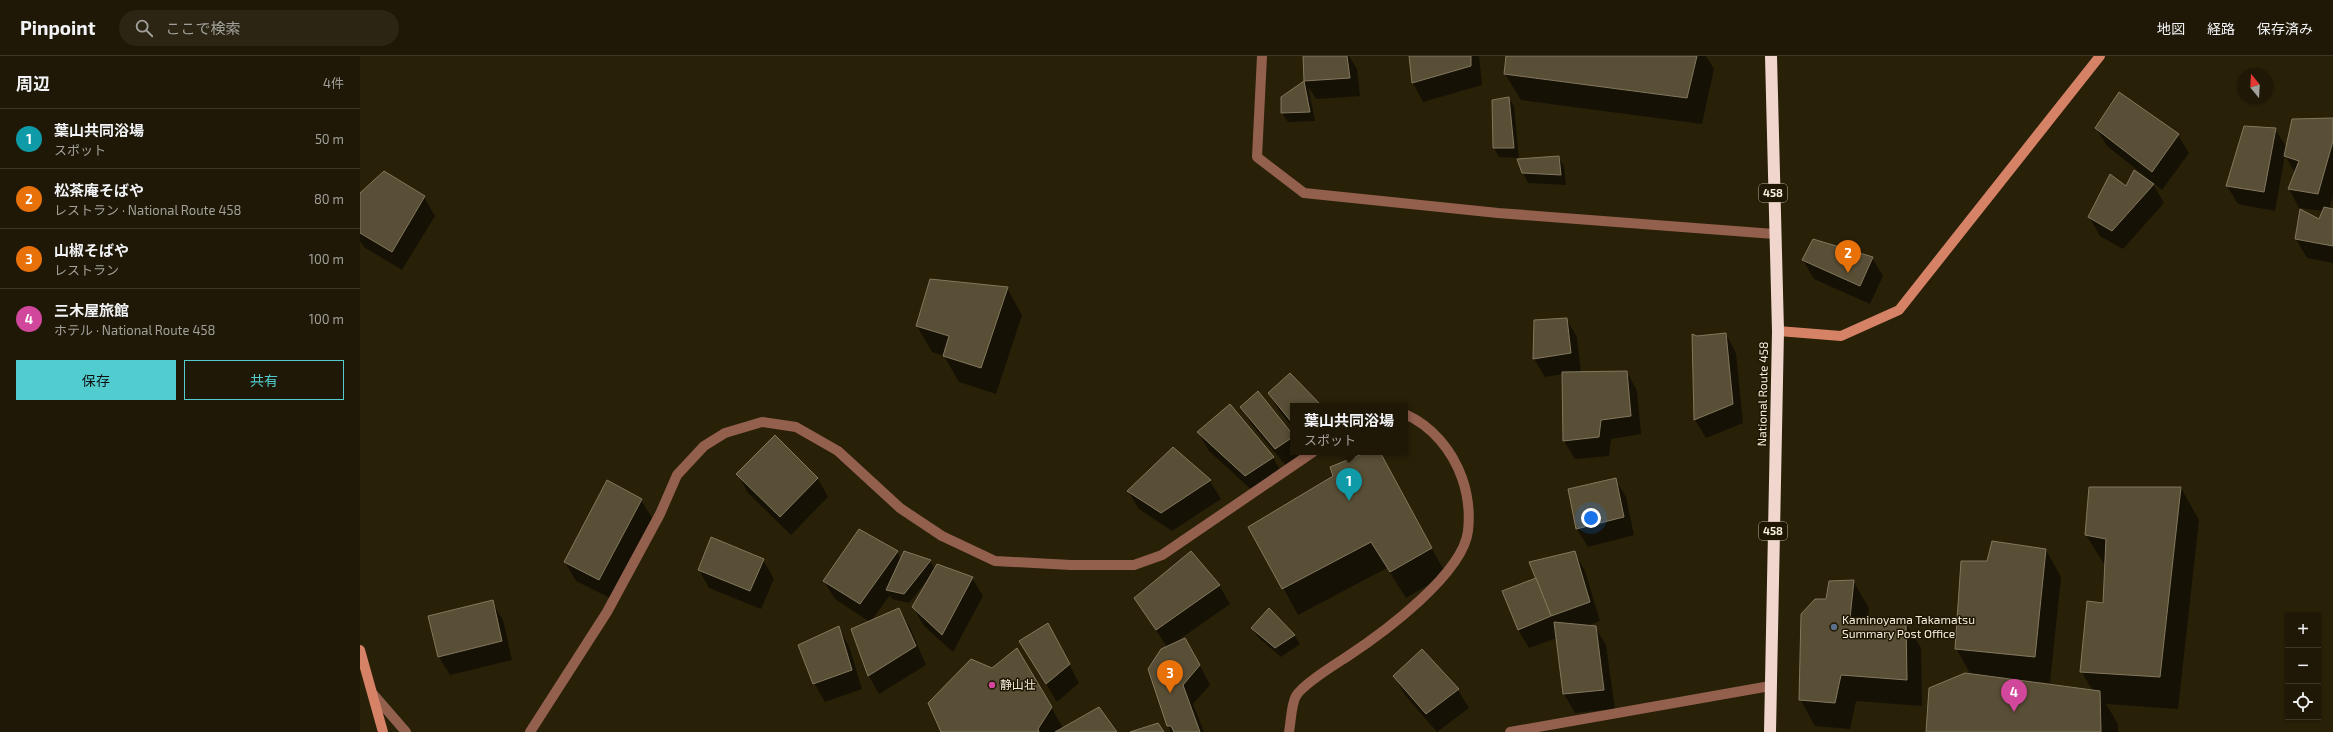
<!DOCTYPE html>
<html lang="ja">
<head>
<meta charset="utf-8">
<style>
	body { margin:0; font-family:"Exo 2","Noto Sans JP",sans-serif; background:#2c2514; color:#f1f3f6 }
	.controls { position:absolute; right:12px; bottom:12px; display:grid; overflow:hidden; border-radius:0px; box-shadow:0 1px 3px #0004 }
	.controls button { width:36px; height:36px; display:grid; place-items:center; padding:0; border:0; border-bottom:1px solid #3c3728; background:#1f1806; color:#f1f3f6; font:20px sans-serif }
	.compass { position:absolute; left:1877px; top:12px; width:36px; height:36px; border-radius:50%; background:#1f1806; box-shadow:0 1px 3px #0004; rotate:342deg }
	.you { position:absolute; left:1231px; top:462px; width:14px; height:14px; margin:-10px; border:3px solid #fff; border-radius:50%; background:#1a73e8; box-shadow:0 0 0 6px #1a73e833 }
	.badge { display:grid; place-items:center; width:26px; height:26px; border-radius:50%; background:#52cdcf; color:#fff; font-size:13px; font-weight:700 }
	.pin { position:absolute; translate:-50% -33px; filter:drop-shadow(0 1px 2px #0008) }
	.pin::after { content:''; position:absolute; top:21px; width:14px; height:12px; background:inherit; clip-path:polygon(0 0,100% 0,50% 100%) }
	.popup { position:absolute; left:930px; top:347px; width:118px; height:52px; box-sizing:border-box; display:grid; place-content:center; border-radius:0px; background:#1f1806; filter:drop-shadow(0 1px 3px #0005); font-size:13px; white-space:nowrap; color:#a1a09b }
	.popup b { font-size:15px; color:#f1f3f6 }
	.popup::after { content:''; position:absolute; left:50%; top:100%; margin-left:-8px; border:8px solid transparent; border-top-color:#1f1806 }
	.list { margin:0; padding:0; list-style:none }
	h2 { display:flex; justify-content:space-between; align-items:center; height:52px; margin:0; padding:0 16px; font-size:17px }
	h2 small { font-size:13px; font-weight:400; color:#a1a09b }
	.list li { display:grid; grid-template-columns:26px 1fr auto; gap:12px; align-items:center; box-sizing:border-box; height:60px; padding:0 16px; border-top:1px solid #3c3728 }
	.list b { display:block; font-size:15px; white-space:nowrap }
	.list p { margin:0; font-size:13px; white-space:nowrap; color:#a1a09b }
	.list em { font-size:13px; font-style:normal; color:#a1a09b }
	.actions { display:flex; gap:8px; padding:12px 16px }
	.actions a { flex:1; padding:9px 0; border:1px solid #52cdcf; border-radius:0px; text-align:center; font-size:14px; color:#52cdcf }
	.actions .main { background:#52cdcf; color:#111 }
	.icon { flex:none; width:22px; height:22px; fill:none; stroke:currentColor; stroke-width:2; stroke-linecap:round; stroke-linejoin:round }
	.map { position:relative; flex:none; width:1973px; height:676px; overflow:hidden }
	header { display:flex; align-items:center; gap:24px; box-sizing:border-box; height:56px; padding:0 20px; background:#1f1806; border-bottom:1px solid #3c3728 }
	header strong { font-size:19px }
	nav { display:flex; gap:22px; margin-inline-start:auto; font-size:14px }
	.search { width:280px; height:36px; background:#2c2514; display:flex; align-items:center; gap:10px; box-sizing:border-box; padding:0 14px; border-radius:22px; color:#a1a09b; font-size:15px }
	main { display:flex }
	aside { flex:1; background:#1f1806 }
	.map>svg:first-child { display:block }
</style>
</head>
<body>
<header>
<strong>Pinpoint</strong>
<div class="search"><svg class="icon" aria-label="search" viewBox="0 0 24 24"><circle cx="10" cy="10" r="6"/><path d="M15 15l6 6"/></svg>ここで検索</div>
<nav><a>地図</a><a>経路</a><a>保存済み</a></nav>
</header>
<main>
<aside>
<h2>周辺<small>4件</small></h2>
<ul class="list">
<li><span class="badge" style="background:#0f9aa8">1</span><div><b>葉山共同浴場</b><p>スポット</p></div><em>50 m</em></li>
<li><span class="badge" style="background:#e8710a">2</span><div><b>松茶庵そばや</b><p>レストラン · National Route 458</p></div><em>80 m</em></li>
<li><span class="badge" style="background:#e8710a">3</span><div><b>山椒そばや</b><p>レストラン</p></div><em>100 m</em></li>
<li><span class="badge" style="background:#d1479c">4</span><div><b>三木屋旅館</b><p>ホテル · National Route 458</p></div><em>100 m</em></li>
</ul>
<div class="actions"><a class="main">保存</a><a>共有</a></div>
</aside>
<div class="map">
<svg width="1973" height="676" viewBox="0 0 1973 676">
	<rect width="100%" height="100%" fill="#292008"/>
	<g fill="#0007">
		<polygon points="944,0 989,0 997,13 1000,40 956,43 948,30 955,65 928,66 922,57 922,41 945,25"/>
		<polygon points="1050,0 1119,0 1122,29 1063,46 1053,27"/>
		<polygon points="1147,0 1346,0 1354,13 1342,68 1161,44 1145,18"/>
		<polygon points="1149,42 1154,51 1159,102 1139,101 1134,92"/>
		<polygon points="1973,63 1973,140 1969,153 1973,155 1973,207 1947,202 1936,183 1960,164 1963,155 1939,152 1929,133 1935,117 1925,99 1915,155 1878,148 1867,130 1915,73 1927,92"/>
		<polygon points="1736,72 1818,79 1829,97 1802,134 1792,126 1804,147 1763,193 1740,180 1729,161 1766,132 1786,121 1747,90"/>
		<polygon points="1198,101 1204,110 1206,129 1168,127 1163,117"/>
		<polygon points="0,138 64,141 75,160 42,214 4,191 0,185"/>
		<polygon points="1512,202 1523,220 1510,248 1454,223 1443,204"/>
		<polygon points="647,232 662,259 636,338 599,326 584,300 572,296 557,270"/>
		<polygon points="1206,263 1217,281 1221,317 1267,316 1277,335 1281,378 1251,383 1249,400 1215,403 1204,385 1203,318 1185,321 1174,303"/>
		<polygon points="1366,278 1376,297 1383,367 1346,382 1335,364 1333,280"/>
		<polygon points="909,337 960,350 933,350 933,372 920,356"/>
		<polygon points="870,349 913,402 924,420 896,438 849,395 838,376"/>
		<polygon points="881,351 933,380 933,396 942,396 944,399 927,411 892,369"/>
		<polygon points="415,381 458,423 468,441 431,479 388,437 378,419"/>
		<polygon points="813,393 850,425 861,443 812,475 779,453 768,435"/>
		<polygon points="1010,396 1018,396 1086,518 1046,542 1027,512 938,559 890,471"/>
		<polygon points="1255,423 1266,441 1274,479 1228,491 1217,473"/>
		<polygon points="1821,432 1839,464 1818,653 1746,648 1758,668 1758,676 1567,676 1611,619 1596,592 1628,506 1686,494 1701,521 1690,627 1678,626 1678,628 1733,635 1721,615 1744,548 1746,511 1726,479"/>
		<polygon points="281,444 292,462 250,542 216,525 205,506"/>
		<polygon points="499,474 537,496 541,503 570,505 575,514 612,522 623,540 593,596 564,570 553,551 569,522 549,547 532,543 530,539 511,565 539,553 550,572 566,609 519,638 509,620 493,573 510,566 475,543 464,525"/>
		<polygon points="1214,496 1225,515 1240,565 1227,570 1235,571 1246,589 1255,653 1215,657 1204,638 1197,582 1169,592 1158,574 1177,522"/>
		<polygon points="403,504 414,523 401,553 349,532 339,514"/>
		<polygon points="1493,525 1509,552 1507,564 1545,566 1561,592 1562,650 1496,645 1490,673 1455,670 1440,643 1467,544"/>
		<polygon points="859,529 870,548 813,588 836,602 850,629 833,648 844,676 811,676 808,670 807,591 775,542"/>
		<polygon points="132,546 143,564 152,604 90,619 79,601 69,561"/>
		<polygon points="478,572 489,590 502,633 465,646 454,627"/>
		<polygon points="892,572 934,579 940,588 921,601 898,581"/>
		<polygon points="698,587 719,627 697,646 671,603"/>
		<polygon points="1034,620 1098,634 1109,652 1077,676 1045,639"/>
		<polygon points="691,651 703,672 756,676 582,676"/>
	</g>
	<g fill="#594f36" stroke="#83785e">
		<polygon points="943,0 987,0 990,22 944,25"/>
		<polygon points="1049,0 1111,0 1111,10 1052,27"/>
		<polygon points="1146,0 1337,0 1327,42 1144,18"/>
		<polygon points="944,25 950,56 921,57 921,41"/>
		<polygon points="1759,36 1819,78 1792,116 1735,72"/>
		<polygon points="1149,41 1154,92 1133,92 1132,44"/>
		<polygon points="1973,62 1973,85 1958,138 1928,133 1939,105 1924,100 1932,63"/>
		<polygon points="1884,70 1916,72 1904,136 1866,130"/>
		<polygon points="1199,100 1201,119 1162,117 1157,103"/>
		<polygon points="1774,114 1794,128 1752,175 1728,161 1750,118 1766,130"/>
		<polygon points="24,115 65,140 32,196 0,177 0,137"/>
		<polygon points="1964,151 1973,153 1973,190 1935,183 1940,153 1959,163"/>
		<polygon points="1453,183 1513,201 1500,230 1442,204"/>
		<polygon points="570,223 648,231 621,312 583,300 589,280 556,270"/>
		<polygon points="1207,262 1211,297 1173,303 1174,264"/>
		<polygon points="1366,277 1373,348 1334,364 1332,278 1337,280"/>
		<polygon points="1267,315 1271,360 1241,364 1239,381 1203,385 1202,316"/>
		<polygon points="930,317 962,350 933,350 933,368 908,337"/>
		<polygon points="898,335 933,379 933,381 915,393 880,351"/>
		<polygon points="870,348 914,401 885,420 837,376"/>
		<polygon points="415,379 458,422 420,461 376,418"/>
		<polygon points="813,391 851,424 801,457 767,435"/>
		<polygon points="1007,396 1020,396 1072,492 1030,516 1011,486 922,533 888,471 973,420 970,411"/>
		<polygon points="1256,422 1264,461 1216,473 1208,433"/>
		<polygon points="247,424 282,443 239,524 204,506"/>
		<polygon points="1729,431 1821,431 1800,621 1720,616 1727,545 1743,547 1746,483 1725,479"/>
		<polygon points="499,473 538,495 500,548 463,525"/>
		<polygon points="351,481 404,503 390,535 338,514"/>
		<polygon points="1632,485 1686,493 1675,601 1595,593 1601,505 1627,505"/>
		<polygon points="544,495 571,504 544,538 526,534"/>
		<polygon points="831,495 860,529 796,574 774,542"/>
		<polygon points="1215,495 1230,546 1191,560 1169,506"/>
		<polygon points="577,508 613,521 582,579 552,551"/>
		<polygon points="1176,522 1191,560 1158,574 1142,535"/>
		<polygon points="1494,524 1490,562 1546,565 1547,624 1481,619 1475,647 1439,644 1441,558 1455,543 1466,543 1469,525"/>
		<polygon points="133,544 142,585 78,601 68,560"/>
		<polygon points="539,552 556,590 508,620 491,573"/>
		<polygon points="909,552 935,579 915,592 891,572"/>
		<polygon points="1194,566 1236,570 1244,634 1203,638"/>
		<polygon points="688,567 710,608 686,628 659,585"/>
		<polygon points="479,570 492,614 453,628 438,589"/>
		<polygon points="825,582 840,609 823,629 840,676 814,676 811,670 807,670 788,613 801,593"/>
		<polygon points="657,592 692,651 678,673 679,676 581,676 568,647 611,603 632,612"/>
		<polygon points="1062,593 1099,633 1066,658 1033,620"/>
		<polygon points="1605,617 1740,635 1741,676 1566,676 1569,632"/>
		<polygon points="739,651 757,676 695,676"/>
		<polygon points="798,667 804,676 770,676"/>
	</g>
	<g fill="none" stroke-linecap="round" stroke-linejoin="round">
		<g stroke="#93604e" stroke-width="10">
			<polyline points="902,0 897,101 944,137 1138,157 1414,178"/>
			<polyline points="13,638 46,676"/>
			<polyline points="170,676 247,556 300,458 317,419 344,390 365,377 402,366 436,371 478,395 540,452 582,480 635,505 711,509 774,509 802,499 953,396"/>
			<path d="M929,676C931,666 931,649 936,640C943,628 976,608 988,600C1023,577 1103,518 1108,475C1110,457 1108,439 1102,422C1092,394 1072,370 1045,358"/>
		</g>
		<polyline stroke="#93604e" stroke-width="10" points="1150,676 1410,630"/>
		<g stroke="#d58266" stroke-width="10">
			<polyline points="1418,275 1481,280 1539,254 1740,0"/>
			<polyline points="0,594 23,676"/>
		</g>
		<polyline stroke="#f1d6cd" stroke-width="12" points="1410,676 1418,275 1411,0"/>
	</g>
	<circle fill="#5c6f8a" stroke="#1f1701" stroke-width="1.5" cx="1474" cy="571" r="4"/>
	<circle fill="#d1479c" stroke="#1f1701" stroke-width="1.5" cx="632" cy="629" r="4"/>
	<g text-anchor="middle" stroke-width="3" stroke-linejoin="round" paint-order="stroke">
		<g fill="#1f1701" stroke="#b5ae9d" stroke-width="1">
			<rect x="1399" y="128" width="28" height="18" rx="3"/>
			<rect x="1399" y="466" width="28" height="18" rx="3"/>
		</g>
		<g font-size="11" font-weight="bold" fill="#f5efe0">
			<text x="1413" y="141">458</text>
			<text x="1413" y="479">458</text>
		</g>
		<g font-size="12" fill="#f5efe0" stroke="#1f1701">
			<text transform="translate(1403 338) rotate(-89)" y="4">National Route 458</text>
		</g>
		<g font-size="12" fill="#f5efe0" stroke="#1f1701" text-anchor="start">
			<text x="1482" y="568">Kaminoyama Takamatsu<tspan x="1482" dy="14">Summary Post Office</tspan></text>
			<text x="640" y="633">静山壮</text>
		</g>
	</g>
</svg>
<div class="controls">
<button>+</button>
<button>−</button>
<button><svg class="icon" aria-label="locate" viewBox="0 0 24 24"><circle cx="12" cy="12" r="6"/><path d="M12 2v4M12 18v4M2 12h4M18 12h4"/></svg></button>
</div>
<svg class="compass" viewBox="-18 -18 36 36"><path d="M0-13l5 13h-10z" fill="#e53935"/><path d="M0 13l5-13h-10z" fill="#a1a09b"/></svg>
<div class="you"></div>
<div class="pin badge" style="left:989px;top:445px;background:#0f9aa8">1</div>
<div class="popup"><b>葉山共同浴場</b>スポット</div>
<div class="pin badge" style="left:1488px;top:217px;background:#e8710a">2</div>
<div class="pin badge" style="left:810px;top:637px;background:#e8710a">3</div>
<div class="pin badge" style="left:1654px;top:656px;background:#d1479c">4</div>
</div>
</main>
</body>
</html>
